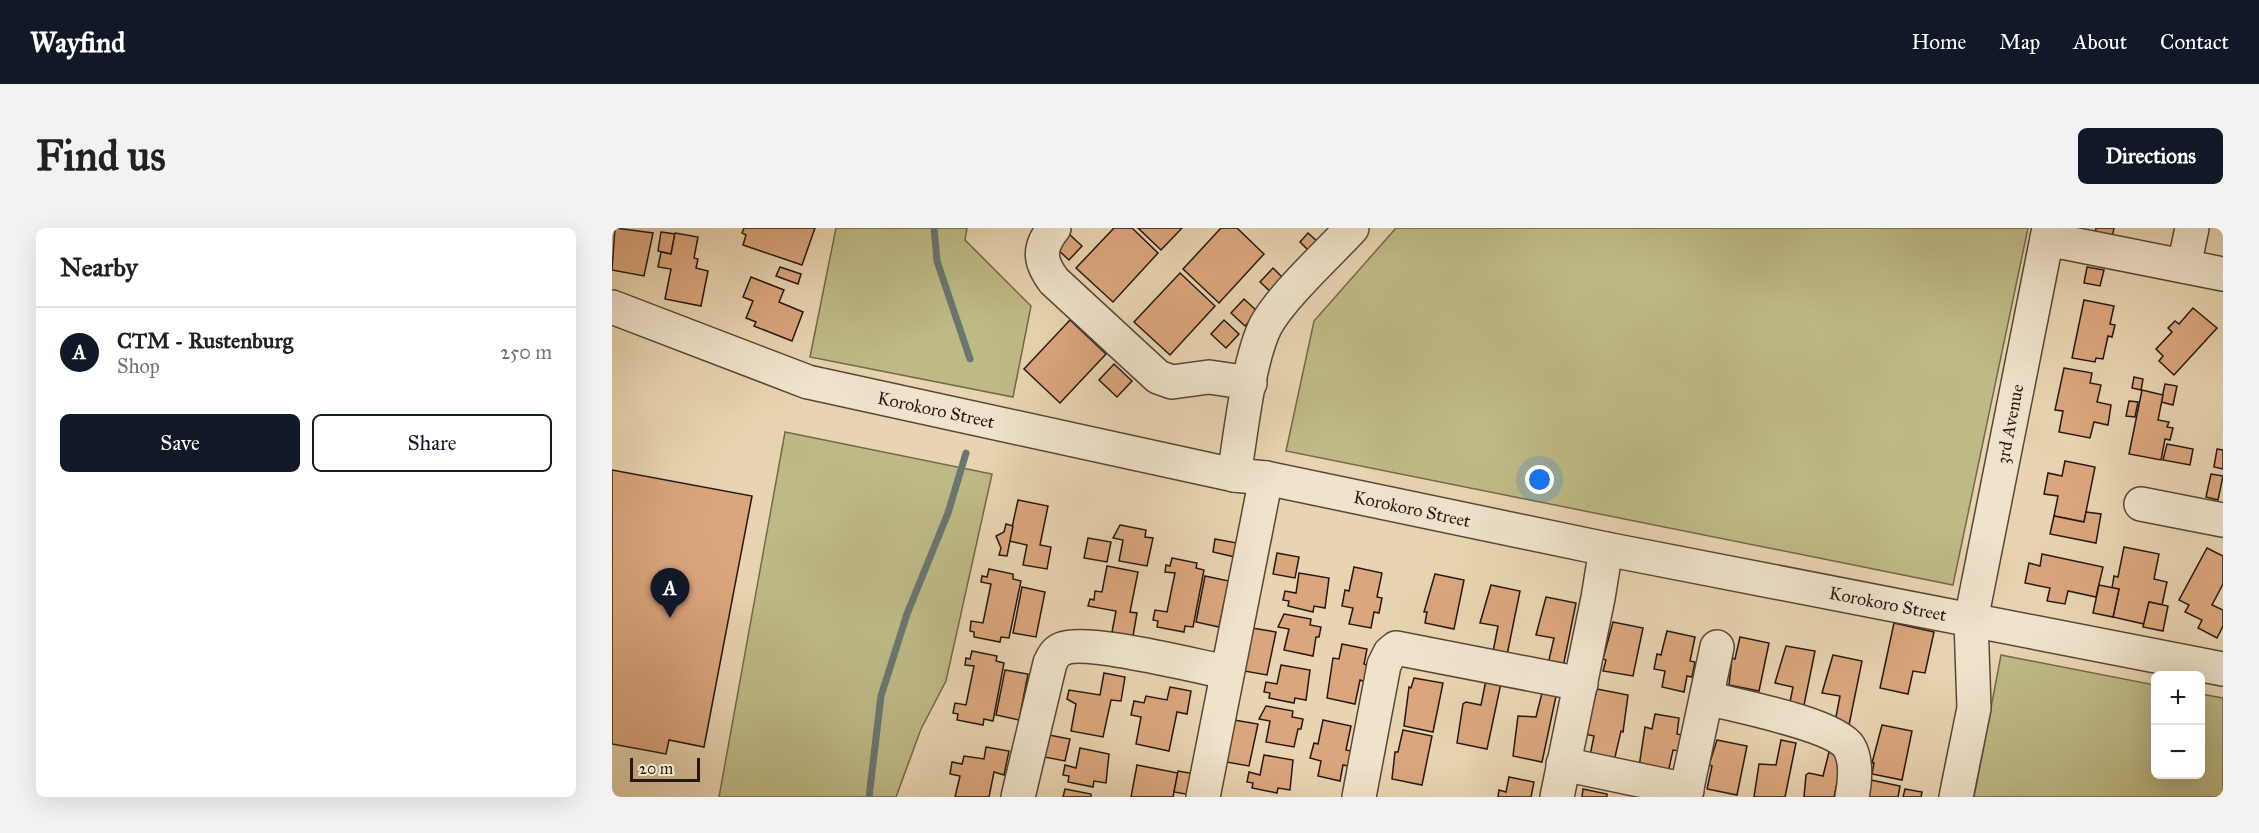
<!DOCTYPE html>
<html lang="en">
<head>
<meta charset="utf-8">
<style>
	body { margin:0; font-family:"IM FELL Great Primer",serif; background:#f2f2f2; color:#202124 }
	.controls { position:absolute; right:18px; bottom:18px; display:grid; overflow:hidden; border-radius:9px; box-shadow:0 6px 24px #0002 }
	.controls button { width:54px; height:54px; display:grid; place-items:center; padding:0; border:0; border-bottom:2px solid #e0e0e0; background:#fff; color:#202124; font:30px sans-serif }
	.scale { position:absolute; left:18px; bottom:15px; width:70px; box-sizing:border-box; padding-left:6px; border:3px solid #261810; border-top:0; font-size:16px; line-height:21px; white-space:nowrap; color:#261810; -webkit-text-stroke:4px #f0e3cc; paint-order:stroke }
	.you { position:absolute; left:928px; top:252px; width:21px; height:21px; margin:-15px; border:4px solid #fff; border-radius:50%; background:#1a73e8; box-shadow:0 0 0 9px #1a73e833 }
	.badge { display:grid; place-items:center; width:39px; height:39px; border-radius:50%; background:#111827; color:#fff; font-size:20px; font-weight:700 }
	.pin { position:absolute; translate:-50% -50px; filter:drop-shadow(0 2px 3px #0008) }
	.pin::after { content:''; position:absolute; top:32px; width:21px; height:18px; background:inherit; clip-path:polygon(0 0,100% 0,50% 100%) }
	.list { margin:0; padding:0; list-style:none }
	h2 { display:flex; justify-content:space-between; align-items:center; height:78px; margin:0; padding:0 24px; font-size:26px }
	h2 small { font-size:20px; font-weight:400; color:#757577 }
	.list li { display:grid; grid-template-columns:39px 1fr auto; gap:18px; align-items:center; box-sizing:border-box; height:90px; padding:0 24px; border-top:2px solid #e0e0e0 }
	.list b { display:block; font-size:22px; white-space:nowrap }
	.list p { margin:0; font-size:20px; white-space:nowrap; color:#757577 }
	.list em { font-size:20px; font-style:normal; color:#757577 }
	.actions { display:flex; gap:12px; padding:18px 24px }
	.actions a { flex:1; padding:14px 0; border:2px solid #111827; border-radius:9px; text-align:center; font-size:21px; color:#111827 }
	.actions .main { background:#111827; color:#fff }
	.map { position:relative; flex:none; width:1611px; height:569px; overflow:hidden; border-radius:9px }
	header { display:flex; align-items:center; gap:36px; box-sizing:border-box; height:84px; padding:0 30px; background:#111827; color:#fff }
	header strong { font-size:28px }
	nav { display:flex; gap:33px; margin-inline-start:auto; font-size:21px }
	.intro { display:flex; align-items:center; justify-content:space-between; box-sizing:border-box; height:144px; padding:0 36px }
	h1 { margin:0; font-size:42px }
	.button { padding:15px 27px; border-radius:9px; background:#111827; color:#fff; font-size:21px; font-weight:700 }
	main { display:flex; gap:36px; padding:0 36px }
	aside { flex:1; background:#fff; border-radius:9px; box-shadow:0 6px 24px #0002 }
	.map>svg:first-child { display:block }
</style>
</head>
<body>
<header>
<strong>Wayfind</strong>
<nav><a>Home</a><a>Map</a><a>About</a><a>Contact</a></nav>
</header>
<div class="intro"><h1>Find us</h1><a class="button">Directions</a></div>
<main>
<aside>
<h2>Nearby<small></small></h2>
<ul class="list">
<li><span class="badge">A</span><div><b>CTM - Rustenburg</b><p>Shop</p></div><em>250 m</em></li>
</ul>
<div class="actions"><a class="main">Save</a><a>Share</a></div>
</aside>
<div class="map">
<svg width="1611" height="569" viewBox="0 0 1611 569">
	<rect width="100%" height="100%" fill="#e8d4b0"/>
	<filter id="stains"><feTurbulence type="fractalNoise" baseFrequency=".00333" numOctaves="4"/><feColorMatrix values="0 0 0 0 .2 0 0 0 0 .09 0 0 0 0 .02 0 0 0 .5 -.17"/></filter>
	<radialGradient id="worn" r=".72"><stop offset=".6" stop-color="#630" stop-opacity="0"/><stop offset="1" stop-color="#630" stop-opacity=".3"/></radialGradient>
	<g fill="#beba86" stroke="#72694b" stroke-width="1.5">
		<polygon points="224,0 355,0 353,12 419,78 401,169 198,129"/>
		<polygon points="784,0 1416,0 1341,357 674,223 702,93"/>
		<polygon points="173,204 380,246 334,453 309,501 284,569 107,569"/>
		<polygon points="1389,427 1543,457 1544,546 1588,546 1589,466 1611,470 1611,569 1362,569"/>
	</g>
	<g fill="none" stroke-linecap="round" stroke-linejoin="round">
		<g stroke="#6a7771" stroke-width="7">
			<polyline points="322,0 325,33 358,131"/>
			<polyline points="257,569 269,468 295,386 336,285 354,225"/>
		</g>
	</g>
	<g fill="#dba67d" stroke="#261810" stroke-width="1.5">
		<polygon points="3,0 41,5 32,48 0,42"/>
		<polygon points="132,0 203,0 190,37 131,17 134,7 130,5"/>
		<polygon points="502,0 520,0 546,25 501,74 464,40"/>
		<polygon points="526,0 570,0 549,22"/>
		<polygon points="609,0 625,0 652,26 607,75 571,41"/>
		<polygon points="1484,0 1502,0 1500,10 1483,6"/>
		<polygon points="49,4 63,6 59,26 46,23"/>
		<polygon points="63,5 86,9 82,30 86,31 84,40 96,43 89,78 53,71 59,41 46,39 49,24 59,26"/>
		<polygon points="696,5 707,15 698,24 688,14"/>
		<polygon points="457,6 470,18 457,32 444,20"/>
		<polygon points="168,39 189,46 186,56 164,48"/>
		<polygon points="1475,39 1492,42 1488,58 1472,55"/>
		<polygon points="661,40 675,54 662,67 648,54"/>
		<polygon points="568,45 603,78 558,127 522,94"/>
		<polygon points="139,49 172,62 167,74 191,84 180,113 142,98 144,94 134,90 141,73 131,69"/>
		<polygon points="632,71 646,84 633,98 619,85"/>
		<polygon points="1472,72 1502,78 1498,96 1503,97 1500,109 1496,108 1491,131 1484,130 1483,134 1460,130"/>
		<polygon points="1581,80 1605,100 1562,147 1547,133 1551,128 1544,121 1560,104 1556,100 1563,93 1567,96"/>
		<polygon points="458,92 494,126 448,175 412,141"/>
		<polygon points="612,92 627,106 614,120 599,106"/>
		<polygon points="502,136 520,153 505,169 487,152"/>
		<polygon points="1452,140 1480,145 1478,155 1489,157 1485,174 1499,177 1496,197 1482,194 1478,210 1447,204 1451,183 1443,182"/>
		<polygon points="1522,149 1531,151 1529,162 1520,160"/>
		<polygon points="1553,156 1565,158 1561,177 1549,174"/>
		<polygon points="1530,162 1551,167 1546,192 1557,194 1555,199 1561,200 1558,212 1553,211 1549,232 1517,226"/>
		<polygon points="1517,173 1526,174 1523,189 1514,188"/>
		<polygon points="1555,216 1581,221 1578,237 1551,232"/>
		<polygon points="1605,221 1611,222 1611,241 1602,239"/>
		<polygon points="1453,233 1483,239 1472,294 1442,288 1446,268 1432,266 1436,245 1450,248"/>
		<polygon points="0,242 140,268 92,519 57,512 54,526 0,516"/>
		<polygon points="1599,246 1611,248 1606,272 1594,269"/>
		<polygon points="406,272 436,278 428,317 439,319 435,341 411,337 415,317 397,313"/>
		<polygon points="1474,284 1489,286 1484,315 1438,306 1442,288 1472,294"/>
		<polygon points="394,296 401,298 395,328 387,327 389,320 384,308 392,304"/>
		<polygon points="508,297 534,302 533,309 541,310 535,338 507,333 511,312 501,310"/>
		<polygon points="476,310 499,314 495,334 472,330"/>
		<polygon points="603,311 625,315 623,329 601,324"/>
		<polygon points="1512,319 1547,326 1542,351 1555,354 1550,377 1537,374 1532,396 1501,389 1507,361 1500,360 1502,348 1506,349"/>
		<polygon points="1595,320 1611,328 1611,356 1600,377 1611,382 1611,398 1605,410 1586,400 1590,392 1573,384 1577,377 1567,372"/>
		<polygon points="665,325 687,329 683,350 661,346"/>
		<polygon points="1430,326 1491,339 1484,369 1456,363 1453,376 1435,373 1438,360 1413,355 1417,335 1428,338"/>
		<polygon points="560,330 585,335 584,340 592,342 581,399 573,398 572,404 545,399 546,393 541,392 543,382 555,384 563,345 553,344 554,337 558,338"/>
		<polygon points="495,338 526,344 518,384 525,385 521,408 500,404 504,383 476,378 478,371 482,372 483,363 490,364"/>
		<polygon points="742,339 770,345 765,369 770,370 767,385 762,384 759,400 737,396 741,380 730,378 733,362 737,363"/>
		<polygon points="377,341 401,346 401,351 409,353 397,410 389,409 388,414 362,409 362,404 358,403 359,393 371,395 379,356 369,354 370,348 375,349"/>
		<polygon points="687,345 717,350 713,380 702,378 701,384 676,378 677,373 671,372 673,363 684,365"/>
		<polygon points="823,346 852,352 842,401 813,395 815,384 812,384"/>
		<polygon points="593,348 617,353 607,399 584,394"/>
		<polygon points="879,357 908,363 895,427 881,424 886,398 868,395"/>
		<polygon points="1487,357 1507,361 1501,389 1481,385"/>
		<polygon points="410,359 433,364 424,409 401,405"/>
		<polygon points="934,369 964,375 951,439 936,436 942,410 924,407"/>
		<polygon points="1537,374 1556,378 1551,403 1531,399"/>
		<polygon points="672,386 699,391 698,397 709,399 707,409 704,409 701,428 672,422 677,401 666,399"/>
		<polygon points="1001,394 1031,400 1021,448 991,443 994,432 991,431"/>
		<polygon points="1282,395 1322,404 1313,445 1301,443 1296,466 1268,460"/>
		<polygon points="640,400 664,404 655,447 632,443"/>
		<polygon points="1055,403 1083,409 1078,433 1083,434 1080,449 1075,448 1072,464 1050,459 1053,443 1042,441 1045,426 1049,427"/>
		<polygon points="1128,409 1157,415 1147,463 1117,457 1120,430 1123,431"/>
		<polygon points="730,416 755,421 752,436 758,438 754,454 748,452 743,476 715,470 721,430 727,431"/>
		<polygon points="1174,418 1203,423 1190,487 1176,484 1181,459 1163,455"/>
		<polygon points="360,423 385,428 384,433 392,435 381,493 372,491 371,497 345,492 346,486 341,485 343,475 354,477 362,438 353,437 354,430 358,431"/>
		<polygon points="1221,427 1250,433 1237,497 1223,494 1228,468 1210,465"/>
		<polygon points="669,437 698,442 694,472 683,470 682,475 657,470 658,465 652,464 654,454 665,456"/>
		<polygon points="393,442 416,446 407,492 384,487"/>
		<polygon points="492,445 513,449 509,473 499,472 491,509 459,503 464,476 455,471 457,462 488,467"/>
		<polygon points="802,450 831,455 821,504 792,498 797,459 799,460"/>
		<polygon points="874,452 889,455 875,521 845,515 851,476 854,474 869,477"/>
		<polygon points="558,459 579,463 575,486 565,484 557,523 524,516 529,489 519,487 522,473 532,475 534,468 555,472"/>
		<polygon points="985,461 1016,467 1011,504 1009,503 1000,542 976,537 982,508 973,506"/>
		<polygon points="930,465 944,468 930,534 901,528 906,488 924,489"/>
		<polygon points="654,478 681,483 680,489 691,491 689,501 686,501 682,519 654,514 658,493 647,491"/>
		<polygon points="1043,486 1067,490 1065,506 1070,507 1067,523 1061,522 1056,545 1027,539 1033,499 1040,501"/>
		<polygon points="622,492 646,496 637,538 614,534"/>
		<polygon points="711,492 739,498 734,522 739,523 736,538 731,537 728,553 706,548 709,533 698,530 702,515 706,516"/>
		<polygon points="1270,497 1300,503 1290,552 1260,546 1262,535 1260,535"/>
		<polygon points="791,502 820,508 810,557 780,551 783,524 786,524"/>
		<polygon points="437,507 458,511 453,533 432,529"/>
		<polygon points="1105,512 1135,518 1125,567 1095,561 1100,538 1097,537"/>
		<polygon points="1169,512 1184,515 1173,569 1142,569 1147,536 1164,537"/>
		<polygon points="374,519 397,523 392,547 382,544 377,569 343,569 348,548 338,546 340,534 350,536 352,528 372,531"/>
		<polygon points="468,520 497,526 494,555 482,553 481,559 456,554 457,548 451,547 453,537 464,540"/>
		<polygon points="1217,524 1231,527 1222,569 1192,569 1194,547 1197,545 1211,548"/>
		<polygon points="652,527 681,532 678,562 666,560 665,565 640,560 641,555 635,554 637,544 648,547"/>
		<polygon points="525,537 566,545 561,569 519,569"/>
		<polygon points="566,543 583,546 579,567 562,564"/>
		<polygon points="897,549 922,554 919,569 886,569 887,562 894,564"/>
		<polygon points="1259,552 1288,558 1286,569 1255,569"/>
		<polygon points="453,561 479,566 479,569 451,569"/>
		<polygon points="971,561 995,566 995,569 970,569"/>
		<polygon points="1293,561 1310,564 1309,569 1291,569"/>
	</g>
	<g fill="none" stroke-linecap="round" stroke-linejoin="round">
		<defs>
			<g id="minor">
				<path d="M442,0C426,20 427,33 442,53L546,149L560,154L597,149L638,155"/>
				<polyline points="1435,11 1611,46"/>
				<polyline points="1572,38 1580,0"/>
				<polyline points="0,79 196,154 622,247 654,250 994,321 1611,441"/>
				<path d="M622,247C629,207 636,132 654,97C670,68 716,26 740,0"/>
				<polyline points="1529,276 1611,292"/>
				<path d="M1095,470C1125,478 1222,496 1237,519C1245,532 1243,555 1240,569"/>
				<polyline points="951,536 1075,562"/>
				<path d="M406,569L438,435C441,429 443,424 450,421C473,410 583,438 614,444"/>
				<polyline points="591,569 654,250"/>
				<polyline points="747,569 772,437 778,425 784,420 969,456"/>
				<polyline points="945,569 986,370 994,321"/>
				<polyline points="1073,569 1105,419"/>
				<polyline points="1344,569 1362,480 1359,392 1437,0"/>
			</g>
		</defs>
		<use href="#minor" stroke="#564738" stroke-width="36"/>
		<use href="#minor" stroke="#f0e3cc" stroke-width="33"/>
	</g>
	<g text-anchor="middle" stroke-width="6" stroke-linejoin="round" paint-order="stroke">
		<g font-size="18" fill="#261810" stroke="#f0e3cc">
			<text transform="translate(324 182) rotate(12)" y="6">Korokoro Street</text>
			<text transform="translate(1398 196) rotate(-79)" y="6">3rd Avenue</text>
			<text transform="translate(800 281) rotate(12)" y="6">Korokoro Street</text>
			<text transform="translate(1276 376) rotate(11)" y="6">Korokoro Street</text>
		</g>
	</g>
	<rect width="100%" height="100%" filter="url(#stains)"/>
	<rect width="100%" height="100%" fill="url(#worn)"/>
</svg>
<div class="controls">
<button>+</button>
<button>−</button>
</div>
<div class="scale">20 m</div>
<div class="you"></div>
<div class="pin badge" style="left:58px;top:390px">A</div>
</div>
</main>
</body>
</html>
